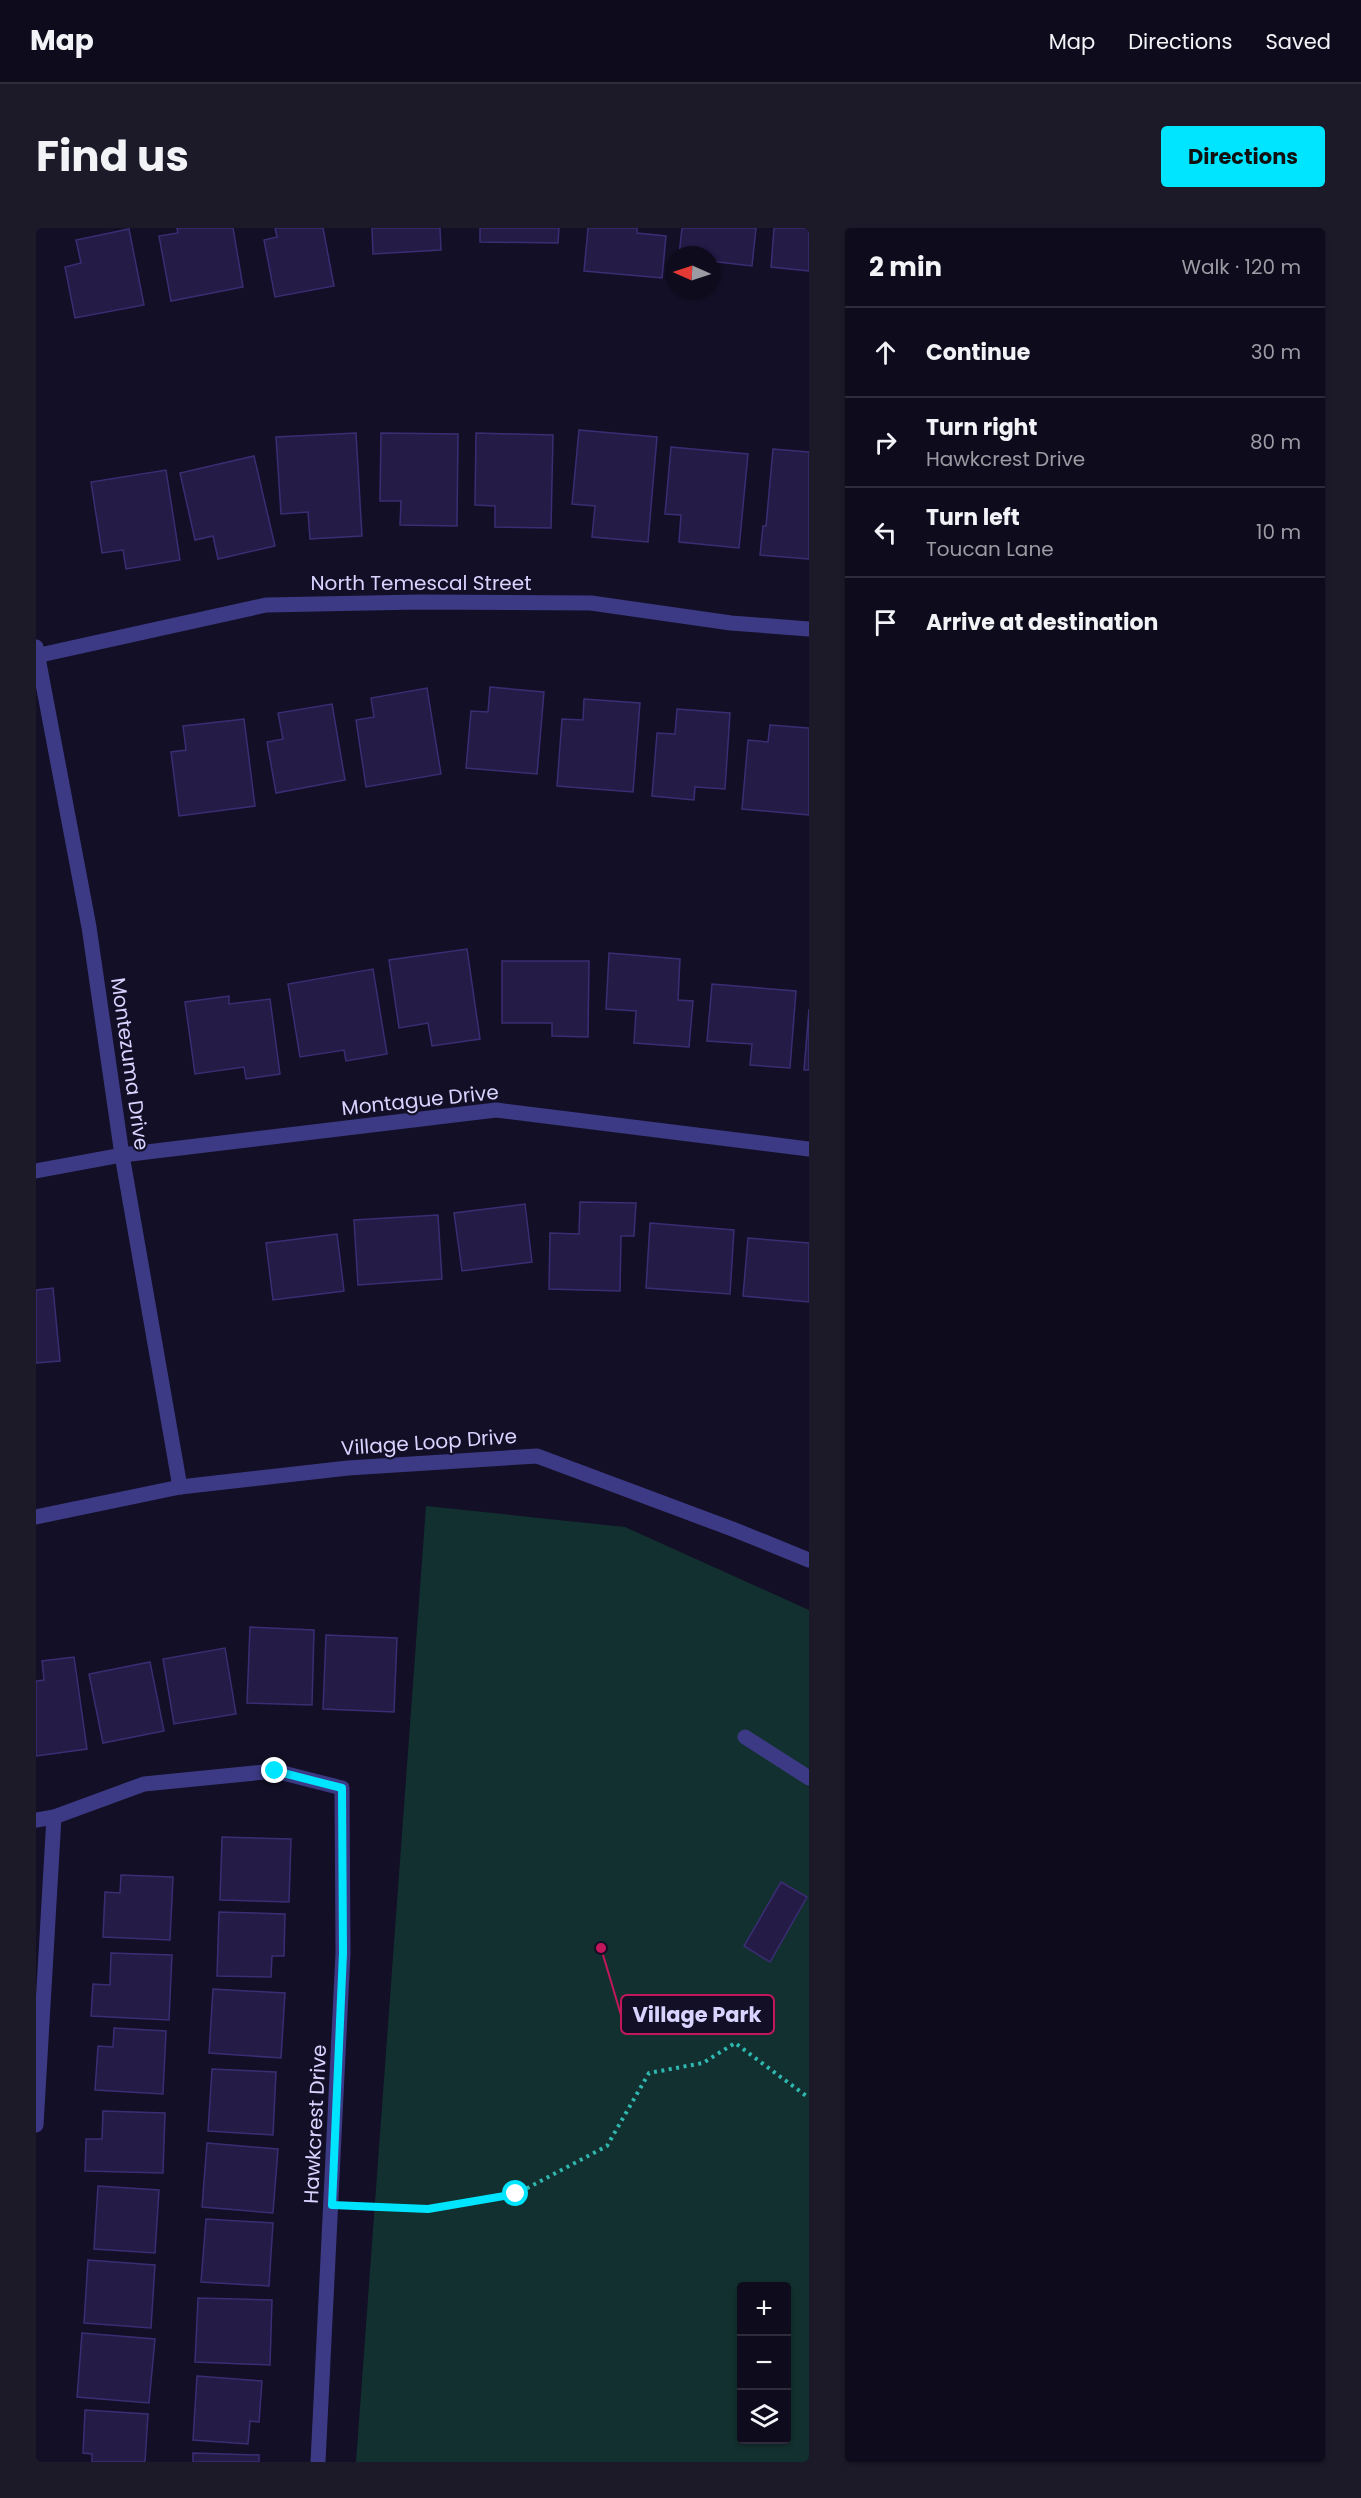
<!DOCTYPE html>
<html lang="en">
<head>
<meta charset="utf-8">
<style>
	body { margin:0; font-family:Poppins,sans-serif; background:#1c1929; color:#f1f3f6 }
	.controls { position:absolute; right:18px; bottom:18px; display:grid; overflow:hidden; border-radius:6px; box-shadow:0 2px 4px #0004 }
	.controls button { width:54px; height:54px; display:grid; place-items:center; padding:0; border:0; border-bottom:2px solid #2e2b3b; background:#0e0b1c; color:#f1f3f6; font:30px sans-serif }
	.compass { position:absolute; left:629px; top:18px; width:54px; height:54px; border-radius:50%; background:#0e0b1c; box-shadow:0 2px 4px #0004; rotate:273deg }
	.stop { position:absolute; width:18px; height:18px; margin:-14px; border:4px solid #00e5ff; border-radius:50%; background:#fff }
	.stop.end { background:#00e5ff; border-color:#fff; box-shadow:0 2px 6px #0008 }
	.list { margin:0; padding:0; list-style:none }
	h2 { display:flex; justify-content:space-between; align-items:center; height:78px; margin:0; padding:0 24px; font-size:26px }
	h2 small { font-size:20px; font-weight:400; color:#9b9ba3 }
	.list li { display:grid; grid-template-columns:39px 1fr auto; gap:18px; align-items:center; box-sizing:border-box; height:90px; padding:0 24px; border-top:2px solid #2e2b3b }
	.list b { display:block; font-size:22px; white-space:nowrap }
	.list p { margin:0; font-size:20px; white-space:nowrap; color:#9b9ba3 }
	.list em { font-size:20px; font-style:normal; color:#9b9ba3 }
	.icon { flex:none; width:33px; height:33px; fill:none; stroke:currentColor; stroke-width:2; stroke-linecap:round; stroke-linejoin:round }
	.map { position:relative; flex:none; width:773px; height:2234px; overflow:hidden; border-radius:6px }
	header { display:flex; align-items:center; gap:36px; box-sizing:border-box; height:84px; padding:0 30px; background:#0e0b1c; border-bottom:2px solid #2e2b3b }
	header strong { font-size:28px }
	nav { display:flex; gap:33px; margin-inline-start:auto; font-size:21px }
	.intro { display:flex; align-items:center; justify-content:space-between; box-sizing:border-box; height:144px; padding:0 36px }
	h1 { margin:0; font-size:42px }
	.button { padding:15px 27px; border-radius:6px; background:#00e5ff; color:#111; font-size:21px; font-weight:700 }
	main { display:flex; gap:36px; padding:0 36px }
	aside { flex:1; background:#0e0b1c; border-radius:6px; box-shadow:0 2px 4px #0004 }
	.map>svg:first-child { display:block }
</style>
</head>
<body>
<header>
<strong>Map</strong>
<nav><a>Map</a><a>Directions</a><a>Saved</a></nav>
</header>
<div class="intro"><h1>Find us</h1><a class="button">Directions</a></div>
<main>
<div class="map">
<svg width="773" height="2234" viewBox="0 0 773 2234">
	<rect width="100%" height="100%" fill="#130f26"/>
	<path fill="#12302f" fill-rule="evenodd" d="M390,1278L589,1299L773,1382V2234H320ZM706,2058H750V2212H706Z"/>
	<g fill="#241b47" stroke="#3b2d73" stroke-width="1.5">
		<polygon points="141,0 197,0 207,59 135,73 123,8 142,5"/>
		<polygon points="239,0 287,0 298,58 239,69 228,12 241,9"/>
		<polygon points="336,0 404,0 405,22 337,26"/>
		<polygon points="444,0 523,0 522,15 444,14"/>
		<polygon points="552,0 601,0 601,5 630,8 626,50 548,43"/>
		<polygon points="646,0 720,0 716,38 674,33 674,27 643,27"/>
		<polygon points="738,0 773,0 773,43 735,39"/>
		<polygon points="93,1 108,77 39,90 29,39 45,35 40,12"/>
		<polygon points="543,202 621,209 612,314 556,309 559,278 536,276"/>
		<polygon points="320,205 326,308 274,311 272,284 245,286 240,209"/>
		<polygon points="345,205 422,206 421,298 364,297 365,273 344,273"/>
		<polygon points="440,205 517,207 515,300 459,299 459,278 439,277"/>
		<polygon points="635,219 712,226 703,320 643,314 645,287 629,286"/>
		<polygon points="737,221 773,224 773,331 724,327 727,298 730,298"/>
		<polygon points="218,228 239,318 182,331 177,308 159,312 144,245"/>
		<polygon points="130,242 144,332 90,341 87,322 66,325 55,254"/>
		<polygon points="454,459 508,464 501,546 430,540 435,483 452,484"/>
		<polygon points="391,460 405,546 330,559 320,492 338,489 335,470"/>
		<polygon points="548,471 604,475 597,564 521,558 526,491 547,492"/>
		<polygon points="296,476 309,552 240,565 231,514 247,511 242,485"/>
		<polygon points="641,481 694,485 689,561 659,559 658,572 616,568 621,505 639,506"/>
		<polygon points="208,491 219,578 143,588 135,524 150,522 147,498"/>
		<polygon points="734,497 773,500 773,587 706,581 712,512 732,514"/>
		<polygon points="431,721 444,811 396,818 392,795 363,800 353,732"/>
		<polygon points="573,725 644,731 642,772 657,773 653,819 598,815 600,783 570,781"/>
		<polygon points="466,733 553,733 552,809 516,808 516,795 466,795"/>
		<polygon points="337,741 351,826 310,833 308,822 264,829 252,756"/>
		<polygon points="676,756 760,763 754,840 714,837 716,816 671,813"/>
		<polygon points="193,768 193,776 234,771 244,846 210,851 208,839 159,846 149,774"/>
		<polygon points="773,781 773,842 768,842"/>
		<polygon points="544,974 600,975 598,1008 585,1008 584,1063 513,1061 514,1005 543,1006"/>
		<polygon points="489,976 496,1034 426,1043 418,985"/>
		<polygon points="402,987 406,1051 322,1057 318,992"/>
		<polygon points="614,995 698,1002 694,1066 610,1060"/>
		<polygon points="301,1006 308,1063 237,1072 230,1015"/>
		<polygon points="712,1010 773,1015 773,1074 707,1068"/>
		<polygon points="17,1060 24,1133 0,1135 0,1062"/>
		<polygon points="214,1399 278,1402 276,1477 211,1475"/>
		<polygon points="290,1407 361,1410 358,1484 287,1481"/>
		<polygon points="189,1420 200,1486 138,1496 127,1431"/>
		<polygon points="38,1429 51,1521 0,1528 0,1453 8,1452 6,1433"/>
		<polygon points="114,1434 128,1503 67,1515 53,1446"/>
		<polygon points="186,1609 255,1611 253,1674 184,1672"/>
		<polygon points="85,1647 137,1649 134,1712 67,1709 69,1664 84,1665"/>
		<polygon points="745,1654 771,1669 734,1734 708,1718"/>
		<polygon points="183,1684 249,1686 248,1728 236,1728 235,1749 181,1748"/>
		<polygon points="75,1725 136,1727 133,1792 55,1788 57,1756 74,1757"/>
		<polygon points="177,1761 249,1765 245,1830 173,1825"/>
		<polygon points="78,1800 130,1803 127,1866 59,1862 62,1818 77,1819"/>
		<polygon points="176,1841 240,1844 237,1907 172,1903"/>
		<polygon points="67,1883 129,1885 127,1945 49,1943 50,1911 66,1911"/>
		<polygon points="171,1915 242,1921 237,1985 166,1979"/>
		<polygon points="62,1958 123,1962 119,2025 58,2021"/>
		<polygon points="170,1991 237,1995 233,2058 165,2054"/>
		<polygon points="52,2032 119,2037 115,2100 48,2095"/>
		<polygon points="162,2070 236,2072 234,2137 159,2134"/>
		<polygon points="46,2105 119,2111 113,2175 41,2169"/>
		<polygon points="161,2148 226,2153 223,2194 214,2193 212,2216 157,2212"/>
		<polygon points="49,2182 112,2186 109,2234 56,2234 56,2226 47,2225"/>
		<polygon points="157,2225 223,2227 223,2234 157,2234"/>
	</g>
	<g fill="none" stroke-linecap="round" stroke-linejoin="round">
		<polyline stroke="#2fb8b0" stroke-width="4" stroke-dasharray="3 4.5" stroke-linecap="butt" points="321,1978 392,1981 480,1966 571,1918 613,1845 667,1835 699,1815 773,1870"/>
		<polyline stroke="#3d3a85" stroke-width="15" points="709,1509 773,1550"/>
		<g stroke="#3d3a85" stroke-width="15">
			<polyline points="0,419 53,699 86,927 144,1259"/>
			<polyline points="0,428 230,377 383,374 555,375 695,395 773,401"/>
			<polyline points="0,943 86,927 460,882 773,921"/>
			<polyline points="0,1289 144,1259 312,1240 501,1228 699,1302 773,1332"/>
			<polyline points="0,1592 18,1589 108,1556 239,1543 306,1560 307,1725 282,2234"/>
			<polyline points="0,1897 18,1589"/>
		</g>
	</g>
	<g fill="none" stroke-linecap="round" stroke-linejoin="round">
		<polyline stroke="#00e5ff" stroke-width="8" points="239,1543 306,1560 307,1725 296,1977 392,1981 480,1966"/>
	</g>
	<g text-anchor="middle" stroke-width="4.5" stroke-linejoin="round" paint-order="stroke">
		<g font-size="20" fill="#d9d4ff" stroke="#130f26">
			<text x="385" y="362">North Temescal Street</text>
			<text transform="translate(94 836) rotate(82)" y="7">Montezuma Drive</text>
			<text transform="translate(384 872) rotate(-6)" y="7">Montague Drive</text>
			<text transform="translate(393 1214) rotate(-4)" y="7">Village Loop Drive</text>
			<text transform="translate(279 1896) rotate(-87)" y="7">Hawkcrest Drive</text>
		</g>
	</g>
	<path fill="none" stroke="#c2185b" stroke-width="2" d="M565 1720L585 1787"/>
	<circle fill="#c2185b" stroke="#130f26" stroke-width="2" cx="565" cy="1720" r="6"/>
	<rect fill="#130f26" stroke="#c2185b" stroke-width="2" x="585" y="1767" width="153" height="39" rx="6"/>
	<g font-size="21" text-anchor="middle" font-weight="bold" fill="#d9d4ff">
		<text x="661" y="1794">Village Park</text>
	</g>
</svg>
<div class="controls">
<button>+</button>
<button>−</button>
<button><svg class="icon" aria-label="layers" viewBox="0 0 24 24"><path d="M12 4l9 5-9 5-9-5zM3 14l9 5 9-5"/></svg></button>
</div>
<svg class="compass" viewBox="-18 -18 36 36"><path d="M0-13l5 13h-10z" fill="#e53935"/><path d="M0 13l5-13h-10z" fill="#9b9ba3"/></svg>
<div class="stop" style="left:480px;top:1966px"></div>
<div class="stop end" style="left:239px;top:1543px"></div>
</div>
<aside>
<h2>2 min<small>Walk · 120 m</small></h2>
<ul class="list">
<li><svg class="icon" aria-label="ahead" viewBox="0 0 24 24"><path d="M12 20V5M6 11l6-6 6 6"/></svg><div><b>Continue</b></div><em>30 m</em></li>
<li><svg class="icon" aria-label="right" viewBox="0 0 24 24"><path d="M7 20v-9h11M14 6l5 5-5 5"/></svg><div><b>Turn right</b><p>Hawkcrest Drive</p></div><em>80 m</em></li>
<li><svg class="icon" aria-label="left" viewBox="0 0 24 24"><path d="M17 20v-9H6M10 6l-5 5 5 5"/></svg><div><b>Turn left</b><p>Toucan Lane</p></div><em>10 m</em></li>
<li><svg class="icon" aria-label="arrive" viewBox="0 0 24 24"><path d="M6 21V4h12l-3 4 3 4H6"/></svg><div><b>Arrive at destination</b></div></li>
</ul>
</aside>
</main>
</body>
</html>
